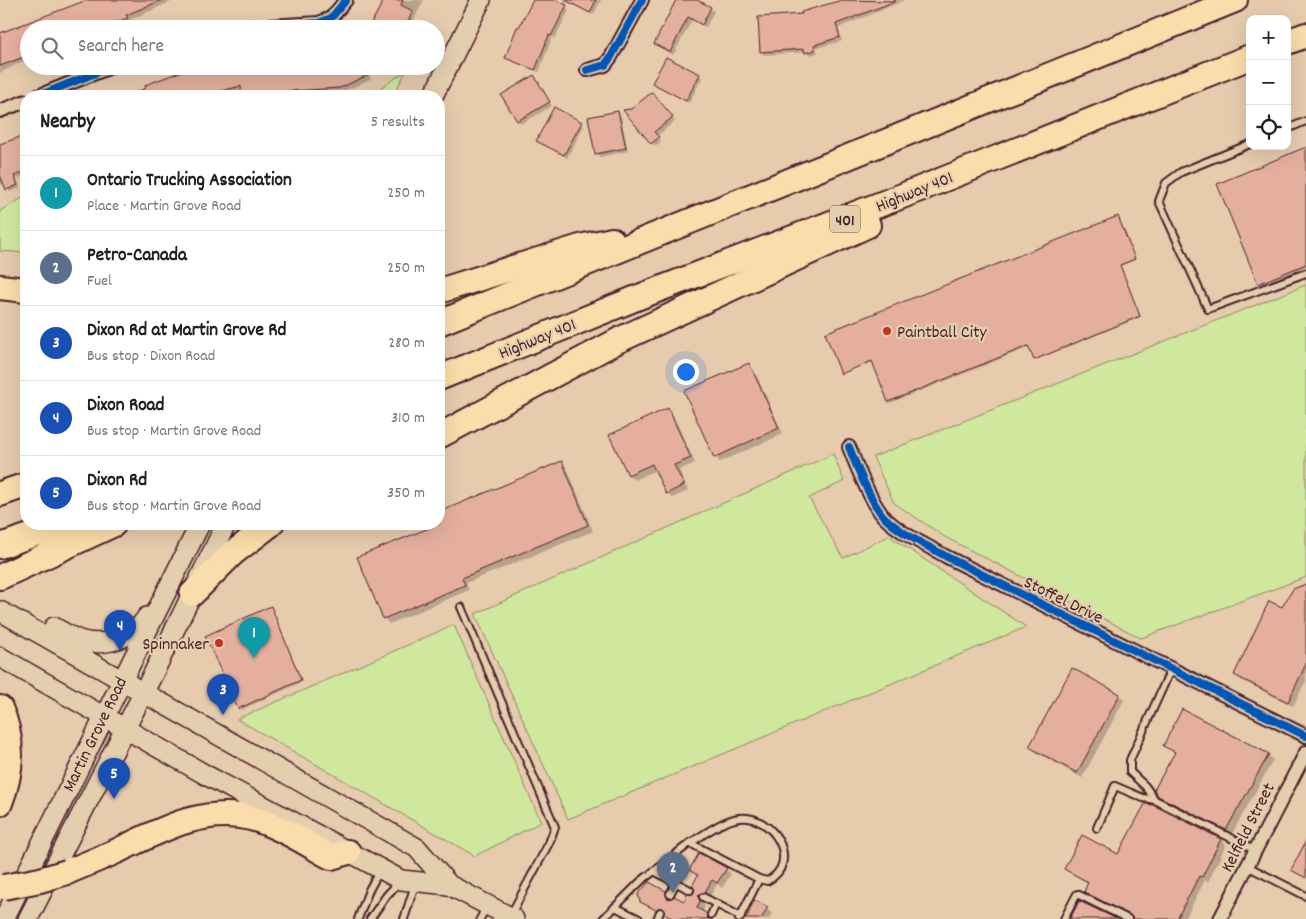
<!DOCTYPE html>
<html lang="en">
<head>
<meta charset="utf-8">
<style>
	body { margin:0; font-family:Dekko,sans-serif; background:#f6f6f6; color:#222 }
	.controls { position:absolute; right:15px; top:15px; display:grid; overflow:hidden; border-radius:10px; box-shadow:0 5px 20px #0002 }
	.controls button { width:45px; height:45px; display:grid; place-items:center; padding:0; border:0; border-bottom:1px solid #e0e0e0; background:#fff; color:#222; font:25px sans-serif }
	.you { position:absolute; left:685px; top:371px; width:18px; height:18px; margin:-12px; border:4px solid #fff; border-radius:50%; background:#1a73e8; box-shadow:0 0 0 8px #1a73e833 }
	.badge { display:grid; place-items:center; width:32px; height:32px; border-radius:50%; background:#b45309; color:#fff; font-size:16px; font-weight:700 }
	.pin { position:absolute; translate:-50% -41px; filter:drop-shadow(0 1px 2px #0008) }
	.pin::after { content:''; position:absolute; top:26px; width:18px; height:15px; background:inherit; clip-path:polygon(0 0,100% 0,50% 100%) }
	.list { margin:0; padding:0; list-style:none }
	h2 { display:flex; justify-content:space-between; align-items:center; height:65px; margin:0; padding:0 20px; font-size:21px }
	h2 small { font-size:16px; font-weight:400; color:#767676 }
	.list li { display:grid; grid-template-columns:32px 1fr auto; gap:15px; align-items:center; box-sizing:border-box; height:75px; padding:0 20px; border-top:1px solid #e0e0e0 }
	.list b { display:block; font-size:19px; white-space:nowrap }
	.list p { margin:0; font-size:16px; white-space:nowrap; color:#767676 }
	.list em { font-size:16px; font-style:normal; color:#767676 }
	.icon { flex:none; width:28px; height:28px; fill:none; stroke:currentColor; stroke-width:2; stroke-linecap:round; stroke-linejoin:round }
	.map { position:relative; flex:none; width:1306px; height:919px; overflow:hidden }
	.search { position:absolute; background:#fff; box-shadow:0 5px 20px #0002; left:20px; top:20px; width:425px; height:55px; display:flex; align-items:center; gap:12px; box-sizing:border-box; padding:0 18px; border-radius:28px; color:#767676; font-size:19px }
	.panel { position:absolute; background:#fff; box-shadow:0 5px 20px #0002; left:20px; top:90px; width:425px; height:440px; border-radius:20px }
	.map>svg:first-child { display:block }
</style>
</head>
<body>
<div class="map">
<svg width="1306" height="919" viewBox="0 0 1306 919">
	<rect width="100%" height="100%" fill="#e6cbad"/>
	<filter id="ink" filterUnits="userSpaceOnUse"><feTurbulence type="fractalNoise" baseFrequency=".02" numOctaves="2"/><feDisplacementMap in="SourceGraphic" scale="10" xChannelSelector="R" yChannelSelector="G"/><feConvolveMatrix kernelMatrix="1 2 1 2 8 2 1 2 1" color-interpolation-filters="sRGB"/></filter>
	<g filter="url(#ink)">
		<g fill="#d0e89e" stroke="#8d8464">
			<polygon points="406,71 393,96 368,96"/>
			<polygon points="26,196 26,253 0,251 0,211"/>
			<polygon points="1306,285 1306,577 1141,638 945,537 894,503 873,457"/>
			<polygon points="833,454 844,481 809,498 843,558 889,536 1026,627 568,819 475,614"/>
			<polygon points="454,625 541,822 475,856 237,719"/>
		</g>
		<g fill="#0003">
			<polygon points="90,0 175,0 109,29 29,29 29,58 0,73 0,38"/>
			<polygon points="385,0 424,0 409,29 369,29"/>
			<polygon points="534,0 554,0 569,10 555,38 552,37 539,72 506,58"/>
			<polygon points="576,0 601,0 593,15 578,7 574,4"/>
			<polygon points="678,0 694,0 714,11 706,27 692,20 673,55 655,44"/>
			<polygon points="843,0 905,0 838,28 842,41 816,48 818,53 810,55 807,52 764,55 761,51 804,16"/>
			<polygon points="203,66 365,66 371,79 344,91 245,96 242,89 216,96 135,96"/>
			<polygon points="699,75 702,78 689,103 654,83"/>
			<polygon points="534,77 552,106 521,124 503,95"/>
			<polygon points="655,96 675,121 657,136 661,141 655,146 631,110"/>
			<polygon points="618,113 621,116 628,151 600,157 596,153"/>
			<polygon points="581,123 584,126 567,158 538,140"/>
			<polygon points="26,136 26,175 17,179 20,188 10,192 5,183 0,185 0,146"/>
			<polygon points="1306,149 1306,271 1264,288 1259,283"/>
			<polygon points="1119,219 1135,260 1120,266 1141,317 1036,360 1030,347 890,403 873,362 842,373"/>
			<polygon points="749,364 754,370 783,434 720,462 715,457"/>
			<polygon points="667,410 673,415 695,463 679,470 688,491 672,498 667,493 656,470 634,480 629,475 611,436"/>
			<polygon points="561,462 567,468 593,531 466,583 469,590 389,624 384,618 358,557 443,522 439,513"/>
			<polygon points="1306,586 1306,681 1293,706 1241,680 1236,675 1282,609"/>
			<polygon points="272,609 302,682 241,710 207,636"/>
			<polygon points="1119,695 1124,700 1082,778 1036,752 1031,747"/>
			<polygon points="1165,745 1268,755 1273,760 1232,834 1165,801 1159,795 1176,754"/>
			<polygon points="1221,840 1226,845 1208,882 1205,880 1185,919 1133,919 1090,897 1085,891 1089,884 1066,869 1119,856"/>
			<polygon points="726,869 731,874 722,888 717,884 710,897 706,897 703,903 705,907 702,912 710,919 671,919 665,913 662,914 641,901 665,892 671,898 684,903 688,895 696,893 694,886 698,877 690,870"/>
			<polygon points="755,901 772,913 769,919 745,919"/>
		</g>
		<g fill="#e5af9e" stroke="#4a1f2b">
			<polygon points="87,0 162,0 126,15 128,18 96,29 29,29 29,55 0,66 0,33"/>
			<polygon points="384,0 403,0 401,5 413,11 404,29 368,29"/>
			<polygon points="533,0 556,0 567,5 551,36 549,35 535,70 505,58 517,27 519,27"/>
			<polygon points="565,0 596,0 590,13"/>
			<polygon points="676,0 697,0 711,7 702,25 688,17 670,52 654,44"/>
			<polygon points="842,0 896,1 836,24 840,37 814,45 815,50 805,53 804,49 760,52 758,17 802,14 801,12"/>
			<polygon points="666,57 700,74 686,101 652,83"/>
			<polygon points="196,66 364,66 368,75 340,88 241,94 241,86 202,96 127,96 146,88 145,85"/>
			<polygon points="534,75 550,102 517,121 501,95"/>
			<polygon points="652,92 673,117 654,132 659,137 651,144 623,110 631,109"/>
			<polygon points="554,107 582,122 564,155 536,141"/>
			<polygon points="618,111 626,148 595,154 588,117"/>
			<polygon points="26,135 26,171 14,176 18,185 6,190 0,175 0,144"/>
			<polygon points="1306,147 1306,264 1258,284 1217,184"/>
			<polygon points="1118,216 1135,259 1120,265 1140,316 1034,360 1028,346 888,402 872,361 841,374 825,333"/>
			<polygon points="749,363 779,428 714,458 684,391"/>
			<polygon points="668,408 691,458 674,465 684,485 666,494 652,464 628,475 609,435"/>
			<polygon points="562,461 588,525 462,578 465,585 383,619 357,557 439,524 439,512"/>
			<polygon points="1306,584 1306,664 1288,702 1234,675 1269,601 1282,607 1293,589"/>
			<polygon points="271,606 301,680 238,709 205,636"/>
			<polygon points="1072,668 1120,694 1077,773 1029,747"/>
			<polygon points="1182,709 1269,754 1226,830 1158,796 1154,790 1175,752 1163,746"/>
			<polygon points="1145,804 1153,805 1221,839 1202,877 1199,876 1177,919 1133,919 1130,915 1084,892 1088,882 1064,869 1082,835 1118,854"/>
			<polygon points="1306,841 1306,878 1291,870"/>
			<polygon points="699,853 727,868 717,883 712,880 705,892 698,895 700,901 697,908 706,913 708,919 674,919 664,914 662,908 656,910 640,902 638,894 649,882 666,891 668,899 674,896 684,901 687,894 693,894 695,889 692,886 698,875 689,870"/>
			<polygon points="754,900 768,907 761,919 746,919"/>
			<polygon points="1079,901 1117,919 1070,919"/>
		</g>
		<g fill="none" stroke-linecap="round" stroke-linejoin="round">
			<defs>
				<g id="service">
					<polyline points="1287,129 1306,121"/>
					<polyline points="1250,144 1181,172 1166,183 1159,201 1208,309 1306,273"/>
					<polyline points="461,607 555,827 549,843 510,916"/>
					<polyline points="1155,800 1145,786 1130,772 1130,760 1171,669"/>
					<polyline points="1097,828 1115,786 1143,798 1155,800 1255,850"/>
					<path d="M690,843C705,834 721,821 739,818C772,813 803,863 767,881L759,879"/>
					<polyline points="1247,866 1306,896"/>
					<polyline points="654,871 690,890"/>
					<polyline points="670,894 676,883"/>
					<polyline points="703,897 741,917"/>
					<polyline points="615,907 639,919"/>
					<polyline points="711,915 716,904"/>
					<polyline points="358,919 369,890 380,870"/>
					<polyline points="370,919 387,895 400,881"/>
					<polyline points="404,919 415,885"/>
					<polyline points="480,919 487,906"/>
					<polyline points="603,919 640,882 690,843 759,879 739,919"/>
					<polyline points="657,919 660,912"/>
					<polyline points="1064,919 1077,894 1128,919"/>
				</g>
				<g id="minor">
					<polyline points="218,29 319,23 331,18 346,0"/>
					<polyline points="587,70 605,65 611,57 642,0"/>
					<polyline points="38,96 113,66"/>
					<polyline points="0,111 26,101"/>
					<path d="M849,447C856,465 872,505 885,518C903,535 926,545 947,557L1306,736"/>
					<polyline points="1220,919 1306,752"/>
				</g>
				<g id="secondary">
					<polyline points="433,96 481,0"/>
					<polyline points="0,611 417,848 449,885 514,919"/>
					<path d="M54,627C63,632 73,639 83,641C105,647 135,637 147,617"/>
					<polyline points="0,657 206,775 401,880 449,885"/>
					<polyline points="4,919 200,524"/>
					<polyline points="28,919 154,672 226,524"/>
				</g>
				<g id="motorway">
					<polyline points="1287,42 1306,35"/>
					<polyline points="0,287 26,290"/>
					<polyline points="439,291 580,247 612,240"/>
					<polyline points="439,323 1235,0"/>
					<polyline points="439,378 639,297 902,196 1250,57"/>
					<polyline points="439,436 619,340 868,225"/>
					<polyline points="0,494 26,485"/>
					<polyline points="0,546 65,524"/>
					<polyline points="0,577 114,524"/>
					<polyline points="192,594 233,553 271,524"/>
					<path d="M0,708C14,739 12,772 0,803"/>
					<path d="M67,872C84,865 101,858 117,851C159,831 203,806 251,818C280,826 305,843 331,857L348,852"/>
				</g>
			</defs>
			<use href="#service" stroke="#4a1f2b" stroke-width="10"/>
			<use href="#minor" stroke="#4a1f2b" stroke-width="16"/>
			<use href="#secondary" stroke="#4a1f2b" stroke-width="22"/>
			<use href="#motorway" stroke="#4a1f2b" stroke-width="28"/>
			<use href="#service" stroke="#e3cfae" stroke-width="6"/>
			<use href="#minor" stroke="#e3cfae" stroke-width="12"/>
			<use href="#secondary" stroke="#e3cfae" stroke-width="19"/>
			<use href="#motorway" stroke="#fbddab" stroke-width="24"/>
			<defs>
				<polyline id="motorway-bridge" points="4,887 40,880 67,872"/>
			</defs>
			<use href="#motorway-bridge" stroke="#4a1f2b" stroke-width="28" stroke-linecap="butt"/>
			<use href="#motorway-bridge" stroke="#fbddab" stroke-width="24"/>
			<defs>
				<g id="cycleway">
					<polyline points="218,29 319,23 331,18 346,0"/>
					<polyline points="587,70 605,65 611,57 642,0"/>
					<polyline points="38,96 113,66"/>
					<path d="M849,447C856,465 872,505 885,518C903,535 926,545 947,557L1306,736"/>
				</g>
			</defs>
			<use href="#cycleway" stroke="#e3cfae" stroke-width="11"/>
			<use href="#cycleway" stroke="#0057b8" stroke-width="8"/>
		</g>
	</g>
	<g fill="#c8321e" stroke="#e3cfae" stroke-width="2">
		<circle cx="887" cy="331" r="5"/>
		<circle cx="219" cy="643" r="5"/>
	</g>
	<g text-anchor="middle" stroke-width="4.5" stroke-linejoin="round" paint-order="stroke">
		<rect fill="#e3cfae" stroke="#785452" stroke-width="1" x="830" y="205.5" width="30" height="27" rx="4"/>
		<g font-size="16" font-weight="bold" fill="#4a1f2b">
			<text x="845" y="225">401</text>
		</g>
		<g font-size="18" fill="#4a1f2b" stroke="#e3cfae">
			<text transform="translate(914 191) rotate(-22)" y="6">Highway 401</text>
			<text transform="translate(537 338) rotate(-22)" y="6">Highway 401</text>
			<text transform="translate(1064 599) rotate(26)" y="6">Stoffel Drive</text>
			<text transform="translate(94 734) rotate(-64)" y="6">Martin Grove Road</text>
			<text transform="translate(1247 827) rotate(-63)" y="6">Kelfield Street</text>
		</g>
		<g font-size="18" fill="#4a1f2b" stroke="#e3cfae" text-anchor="start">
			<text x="897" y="337">Paintball City</text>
			<text x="209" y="649" text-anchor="end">Spinnaker</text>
		</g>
	</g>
</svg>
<div class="controls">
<button>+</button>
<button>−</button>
<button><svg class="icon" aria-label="locate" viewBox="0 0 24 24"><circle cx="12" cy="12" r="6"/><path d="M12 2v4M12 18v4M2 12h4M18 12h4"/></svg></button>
</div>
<div class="you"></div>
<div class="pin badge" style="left:254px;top:658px;background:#0f9aa8">1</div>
<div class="pin badge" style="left:673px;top:893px;background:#5c6f8a">2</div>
<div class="pin badge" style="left:223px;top:715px;background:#1a4fb4">3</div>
<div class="pin badge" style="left:120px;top:651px;background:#1a4fb4">4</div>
<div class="pin badge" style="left:114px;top:799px;background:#1a4fb4">5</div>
<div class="search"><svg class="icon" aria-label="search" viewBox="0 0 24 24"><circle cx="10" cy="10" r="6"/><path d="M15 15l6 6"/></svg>Search here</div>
<section class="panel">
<h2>Nearby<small>5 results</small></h2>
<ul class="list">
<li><span class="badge" style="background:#0f9aa8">1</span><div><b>Ontario Trucking Association</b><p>Place · Martin Grove Road</p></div><em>250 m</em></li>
<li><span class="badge" style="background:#5c6f8a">2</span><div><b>Petro-Canada</b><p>Fuel</p></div><em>250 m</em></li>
<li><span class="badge" style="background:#1a4fb4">3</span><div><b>Dixon Rd at Martin Grove Rd</b><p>Bus stop · Dixon Road</p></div><em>280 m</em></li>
<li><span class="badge" style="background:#1a4fb4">4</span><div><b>Dixon Road</b><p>Bus stop · Martin Grove Road</p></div><em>310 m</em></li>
<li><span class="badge" style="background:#1a4fb4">5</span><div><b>Dixon Rd</b><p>Bus stop · Martin Grove Road</p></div><em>350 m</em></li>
</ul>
</section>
</div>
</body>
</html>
